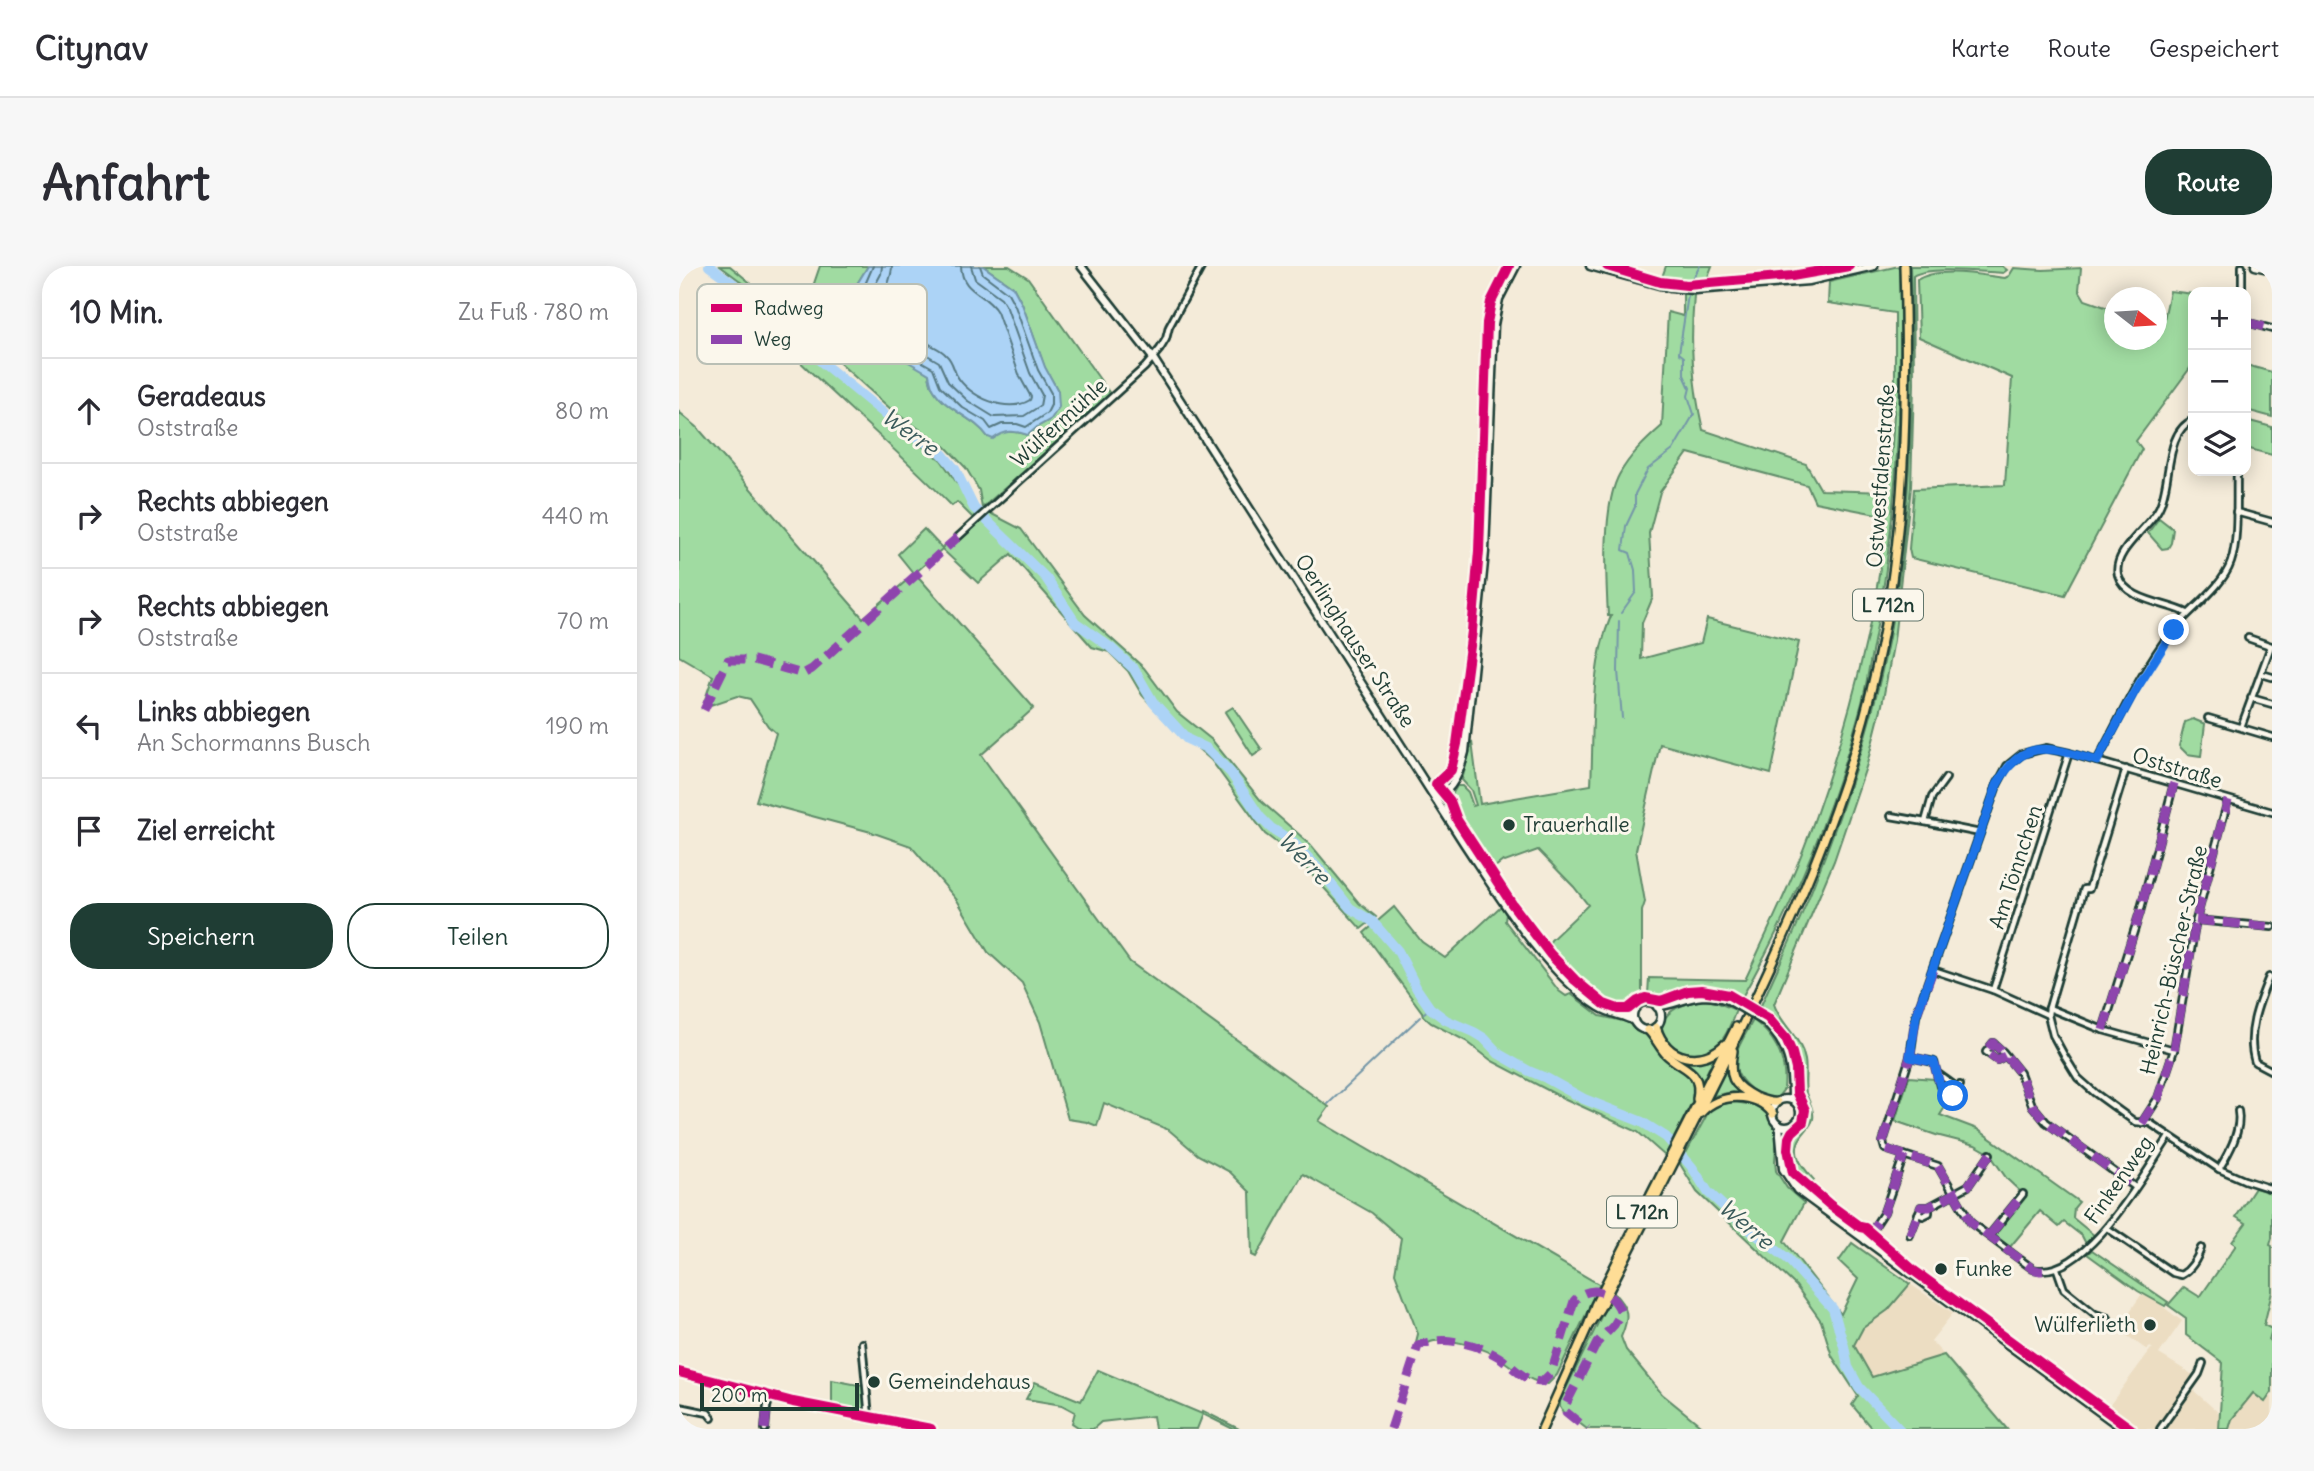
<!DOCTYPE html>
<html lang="de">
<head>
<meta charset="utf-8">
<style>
	body { margin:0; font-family:Delius,sans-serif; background:#f7f7f7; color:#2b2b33 }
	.controls { position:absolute; right:21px; top:21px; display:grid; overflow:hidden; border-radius:14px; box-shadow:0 4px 18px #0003 }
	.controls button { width:63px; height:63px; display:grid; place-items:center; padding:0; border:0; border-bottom:2px solid #e1e1e2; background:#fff; color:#2b2b33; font:35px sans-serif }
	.compass { position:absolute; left:1425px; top:21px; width:63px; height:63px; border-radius:50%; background:#fff; box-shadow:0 4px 18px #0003; rotate:107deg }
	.scale { position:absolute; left:21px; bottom:18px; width:159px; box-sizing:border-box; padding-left:7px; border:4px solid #1f3d34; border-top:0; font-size:19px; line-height:24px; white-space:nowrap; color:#1f3d34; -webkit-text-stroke:5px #fbf7ec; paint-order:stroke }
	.stop { position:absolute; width:21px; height:21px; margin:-16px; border:5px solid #1a73e8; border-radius:50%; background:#fff }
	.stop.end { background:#1a73e8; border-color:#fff; box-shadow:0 2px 7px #0008 }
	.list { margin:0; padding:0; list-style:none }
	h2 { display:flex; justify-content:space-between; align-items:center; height:91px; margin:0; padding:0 28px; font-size:30px }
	h2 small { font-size:23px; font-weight:400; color:#7c7c81 }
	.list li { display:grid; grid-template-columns:46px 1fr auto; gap:21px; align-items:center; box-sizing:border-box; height:105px; padding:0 28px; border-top:2px solid #e1e1e2 }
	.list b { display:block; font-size:26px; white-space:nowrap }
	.list p { margin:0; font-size:23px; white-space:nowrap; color:#7c7c81 }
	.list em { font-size:23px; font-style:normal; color:#7c7c81 }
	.actions { display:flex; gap:14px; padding:21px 28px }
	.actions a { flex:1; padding:16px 0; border:2px solid #1f3d34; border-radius:28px; text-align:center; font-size:24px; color:#1f3d34 }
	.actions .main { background:#1f3d34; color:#fff }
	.icon { flex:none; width:38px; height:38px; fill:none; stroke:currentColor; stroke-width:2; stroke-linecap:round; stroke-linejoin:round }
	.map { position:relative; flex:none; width:1593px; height:1163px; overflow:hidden; border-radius:28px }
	header { display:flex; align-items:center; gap:42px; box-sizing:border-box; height:98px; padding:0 35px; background:#fff; border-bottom:2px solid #e1e1e2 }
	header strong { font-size:33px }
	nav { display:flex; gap:38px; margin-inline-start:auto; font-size:24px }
	.intro { display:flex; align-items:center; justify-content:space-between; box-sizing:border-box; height:168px; padding:0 42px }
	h1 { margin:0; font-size:49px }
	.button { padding:18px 32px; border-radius:28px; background:#1f3d34; color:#fff; font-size:24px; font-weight:700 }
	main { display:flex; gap:42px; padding:0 42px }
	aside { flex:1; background:#fff; border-radius:28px; box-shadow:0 4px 18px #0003 }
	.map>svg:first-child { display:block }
</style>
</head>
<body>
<header>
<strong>Citynav</strong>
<nav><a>Karte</a><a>Route</a><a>Gespeichert</a></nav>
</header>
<div class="intro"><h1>Anfahrt</h1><a class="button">Route</a></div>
<main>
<aside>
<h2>10 Min.<small>Zu Fuß · 780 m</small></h2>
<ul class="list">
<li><svg class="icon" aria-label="ahead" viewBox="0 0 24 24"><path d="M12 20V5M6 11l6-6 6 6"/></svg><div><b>Geradeaus</b><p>Oststraße</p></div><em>80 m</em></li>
<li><svg class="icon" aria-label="right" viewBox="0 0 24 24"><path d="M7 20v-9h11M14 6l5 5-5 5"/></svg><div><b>Rechts abbiegen</b><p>Oststraße</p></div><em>440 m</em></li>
<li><svg class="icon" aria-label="right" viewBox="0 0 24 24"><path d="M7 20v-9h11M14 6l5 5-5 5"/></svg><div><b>Rechts abbiegen</b><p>Oststraße</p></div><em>70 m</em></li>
<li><svg class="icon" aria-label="left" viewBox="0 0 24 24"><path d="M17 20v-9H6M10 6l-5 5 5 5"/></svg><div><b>Links abbiegen</b><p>An Schormanns Busch</p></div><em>190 m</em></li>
<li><svg class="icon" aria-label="arrive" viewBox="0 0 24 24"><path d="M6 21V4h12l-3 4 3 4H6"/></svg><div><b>Ziel erreicht</b></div></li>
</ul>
<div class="actions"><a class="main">Speichern</a><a>Teilen</a></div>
</aside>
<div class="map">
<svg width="1593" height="1163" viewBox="0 0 1593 1163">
	<rect width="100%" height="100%" fill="#f4ebd9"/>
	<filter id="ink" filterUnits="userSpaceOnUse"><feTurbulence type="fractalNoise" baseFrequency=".0143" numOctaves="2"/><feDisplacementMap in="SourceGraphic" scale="14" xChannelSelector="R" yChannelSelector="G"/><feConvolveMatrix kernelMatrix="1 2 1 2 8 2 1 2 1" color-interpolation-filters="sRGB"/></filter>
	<g filter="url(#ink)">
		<g fill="#ecddc2">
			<polygon points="1231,1018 1274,1047 1252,1075 1265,1089 1193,1111 1175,1079 1184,1062 1209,1044"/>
			<polygon points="1462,1029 1471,1031 1503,1055 1480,1088 1514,1109 1514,1124 1541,1148 1540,1163 1453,1163 1427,1144 1472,1083 1474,1083 1471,1081 1468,1084 1439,1063"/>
			<polygon points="1574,1127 1586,1136 1593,1130 1593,1163 1550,1163 1553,1154"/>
		</g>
		<g fill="#a0dba1" stroke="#608c6a" stroke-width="2">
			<path d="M41,0H51L121,58L141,0H189L178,18C198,50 217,87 250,108C251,113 252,120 255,124C268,145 295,151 309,171C324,165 334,164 349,169L358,161L372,153L379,125L366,102L343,38L334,21L304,0H330L349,12L432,129L303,242L300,224L287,202L267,181L215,146L106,48Z"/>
			<polygon points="987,0 1033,0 1028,13 1009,15 982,14"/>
			<path d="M1220,0C1224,129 1219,260 1193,386C1189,405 1187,425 1181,444C1154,544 1114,642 1062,733C1043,723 1021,717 1001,725C993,727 987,731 979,732L969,728L970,712L1066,714C1091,660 1118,605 1137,549C1171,452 1197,352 1208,250L1136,236L1128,219L1009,187L981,226L970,267L974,331L963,357L962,393L1022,377L1028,353L1120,376L1092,508L981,478L957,584L966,636L963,645V726C941,768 886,702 868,682L872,674L909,639L895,621L859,584L826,596L824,595L812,604L779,553L771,532L778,520H783L789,526L794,540L797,539L792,524L783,514L793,476L801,538L912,519C915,463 910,403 932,350H929C927,314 923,241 940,209C951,189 966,175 983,160L989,46L1004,50V27L1015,29C1011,77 1013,116 1024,164L1127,198L1142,224L1210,226L1216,132V47L1149,37L1150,16Z"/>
			<path d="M1231,0H1323L1328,4L1324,7C1302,6 1249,0 1234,10L1235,118L1232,221L1215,374L1203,439L1188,498L1155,595L1095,738C1101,758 1122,770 1126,794C1128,805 1125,816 1127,827C1129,835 1136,843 1134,853C1132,860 1126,865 1122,871C1111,888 1124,901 1135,914L1131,920C1116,907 1108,891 1112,870C1118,863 1127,859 1128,848C1129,840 1123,836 1121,828C1119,822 1121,813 1120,806C1117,779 1102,760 1080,744C1098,702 1119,661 1135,618C1158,560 1178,502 1194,442C1232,299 1236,148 1231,0Z"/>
			<path d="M1335,2L1364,4L1402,2L1400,24L1406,34L1435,44L1436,74H1478V57L1484,58L1491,25L1514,28V98L1457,175L1463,183L1386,329L1232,292L1230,283L1235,223L1326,219L1333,112L1240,71L1238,14C1258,0 1302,9 1326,12L1330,10Z"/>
			<path d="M125,80L214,159L262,194L289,233L296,248L294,252L299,257L311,247L342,263L406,349L465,402L498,446L533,474L583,536L632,579L680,637L697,651L682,663L617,591L586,568L532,494L483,451L463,429L449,405L430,386L413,381L332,288L299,317L263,283L236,307L355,442L302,489L451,696L646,838L650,841L640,855L921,1019L878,1109L869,1118C849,1116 837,1103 820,1092C807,1082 772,1072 755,1075C750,1076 745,1079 740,1082L737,1076L739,1068L716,1007L722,972L693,947L624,908L577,991L573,989L571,926L551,906L519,889L490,864L425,837L418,860L408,856L389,853L361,756L343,717L309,686L278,634L232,580L192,566L77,535L97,467L89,460L71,433L58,430L23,442L34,410L0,390V146L18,161L184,352L235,308L219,288L245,263L263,282L294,252L278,236L273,240C222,188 167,140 115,90Z"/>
			<polygon points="1567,99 1593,106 1593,151 1567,144"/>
			<polygon points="1567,154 1593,161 1593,189 1567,182"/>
			<polygon points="1480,252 1494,263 1492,277 1489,282 1483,283 1469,267"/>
			<polygon points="554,441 583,484 574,490 546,446"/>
			<polygon points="1514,453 1526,458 1522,490 1508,488 1500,480 1506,456"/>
			<polygon points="822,640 827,648 826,655 880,725 887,730 892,728 921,750 949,756 957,765 971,770 986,791 1010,810 1015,822 1015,832 986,890 959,866 880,830 813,795 787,775 752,757 744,750 743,746 685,667 715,641 743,676 766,692"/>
			<path d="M1026,734L1037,736L1057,744C1052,757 1047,773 1035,782C999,808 944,745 1026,734Z"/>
			<path d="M1074,754C1097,771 1108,794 1105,823L1098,832C1088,834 1080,829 1072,823C1043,800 1060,781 1074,754Z"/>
			<polygon points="1035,791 1022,819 1012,801 1000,793 1016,795"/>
			<polygon points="1046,802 1055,820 1068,830 1053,826 1034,830"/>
			<polygon points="1230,811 1255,813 1260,824 1270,831 1270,835 1261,849 1298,863 1400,936 1395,942 1394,952 1416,970 1407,978 1403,970 1385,956 1380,961 1361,945 1331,981 1317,970 1318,964 1345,929 1328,913 1310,887 1296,879 1257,869 1216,855"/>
			<polygon points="1055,836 1075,839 1086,845 1090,849 1098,865 1096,895 1097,905 1108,922 1125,937 1105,975 1162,1048 1179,1013 1160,995 1173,977 1231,1018 1209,1044 1184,1062 1175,1079 1193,1111 1265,1089 1328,1163 1193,1163 1173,1139 1179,1130 1153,1090 1142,1055 1117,1020 1018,926 1001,898 1030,845 1039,839"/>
			<polygon points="1576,922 1593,927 1593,972 1591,979 1593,980 1593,1026 1585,1059 1593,1063 1590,1074 1593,1076 1593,1126 1586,1136 1574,1127 1553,1153 1550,1163 1540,1163 1544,1097 1507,1069 1507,1052 1489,1039 1505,1021 1521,1031 1557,979 1553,976 1567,957 1557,951"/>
			<polygon points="1413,984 1489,1036 1486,1040 1459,1025 1408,988"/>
			<path d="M934,1026C950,1043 951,1050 942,1071L947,1084L983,1128L1026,1163H908L887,1147L885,1148L881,1141V1135Z"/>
			<polygon points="419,1104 523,1148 524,1145 560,1163 554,1163 524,1148 518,1163 476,1163 474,1150 422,1156 414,1163 402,1163 393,1157 396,1146 383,1139 347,1133 356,1116 402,1135"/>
			<polygon points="153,1114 185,1120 188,1148 153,1142"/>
		</g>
		<path fill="#acd3f6" stroke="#7497a8" stroke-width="2" d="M189,0H304L334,21L343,38L366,101L379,125L380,141L372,153L358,161L349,169C335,164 326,164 314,173L309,171C295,151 268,145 255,124C252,120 251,113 250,108L216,88L217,77L212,72L201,76L176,58L178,18Z"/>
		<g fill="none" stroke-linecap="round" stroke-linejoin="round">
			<g stroke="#577982" stroke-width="2">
				<path d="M194,0L185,21L184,55L201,68C219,64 222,67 224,85L254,102L261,120L284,142L306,155L312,163L323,158H338L347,161L368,147L372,139V127L359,104L336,40L329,27L304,8L301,0"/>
				<path d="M203,0L202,8L194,23L193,51L203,58C220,55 230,63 233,80L260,96L269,116L289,135L315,151L345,150L361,140L363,129L351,107L328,42L322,32L296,13L292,0"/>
				<path d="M213,0C213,17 201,28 204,46C217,48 228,48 237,60C240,64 241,71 245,74C251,80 261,82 267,89C273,94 274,101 277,108C289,131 328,148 351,134L352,131L341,111L318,46C307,26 283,28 282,0"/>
			</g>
			<g stroke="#7497a8" stroke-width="2">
				<polyline points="1013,14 1021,0"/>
				<polyline points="942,347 957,326 956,304 951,287 944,284 947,260 956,241 956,228 969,203 994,184 1015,148 1009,130 1011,122 1005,109 1005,91 1000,87 1009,29"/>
				<polyline points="940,355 939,405 943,452"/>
				<polyline points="745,747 751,742"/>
				<polyline points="649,838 741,751"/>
			</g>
			<polyline stroke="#acd3f6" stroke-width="10" points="30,0 98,49 121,70 140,94 229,167 260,184 276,203 295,242 367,312 396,356 431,381 455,403 474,436 508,473 527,482 552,507 581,551 592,562 613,575 642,605 671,642 693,655 719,685 738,723 751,742 767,754 795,766 805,772 820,788 850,805 867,812 905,833 963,856 987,871 1013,901 1029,926 1067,961 1109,993 1154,1043 1165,1080 1169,1101 1180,1121 1220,1163"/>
			<defs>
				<g id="street">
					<polyline points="1563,26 1563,0"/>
					<polyline points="1567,56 1593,63"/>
					<polyline points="1557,246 1593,256"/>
					<polyline points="279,271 466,101 481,83 487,73 490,61 523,0"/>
					<path d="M1508,347C1490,337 1446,335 1439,309C1433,285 1471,261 1480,242C1493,217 1485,166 1514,154"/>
					<polyline points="1569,372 1592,380"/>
					<polyline points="1583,408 1593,411"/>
					<polyline points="1572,432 1593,438"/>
					<polyline points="1529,452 1593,471"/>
					<polyline points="1562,461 1592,380"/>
					<path d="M1418,495C1441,453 1461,407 1490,369C1508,345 1543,323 1552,296C1560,273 1557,230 1558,205"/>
					<polyline points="1447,503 1410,623 1405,623 1370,742 1369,749 1374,769 1386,791 1399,812 1416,827 1456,856 1471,857 1540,903 1565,914 1593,923"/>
					<polyline points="1267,512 1253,531 1246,556 1301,567"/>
					<polyline points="1212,550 1246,556"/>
					<polyline points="1517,654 1593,661"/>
					<polyline points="1254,704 1314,724 1369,749"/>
					<path d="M1590,711C1579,738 1567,768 1576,796L1593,805"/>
					<polyline points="1314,724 1390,487"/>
					<polyline points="1370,742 1424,764 1495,784"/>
					<polyline points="1424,764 1461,646 1495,517"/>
					<polyline points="1326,790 1318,794 1307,786 1314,777 1324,786 1341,807 1353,839 1367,856 1456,921"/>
					<polyline points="1231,791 1255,796 1261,820 1274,830 1281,819"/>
					<polyline points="1258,807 1279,822"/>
					<polyline points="1463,857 1479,832 1495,784 1517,654 1549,534"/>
					<path d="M1490,871C1465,908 1406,1016 1354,1003L1292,957L1259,900L1206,883L1204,876L1231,791L1237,750L1318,519L1328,500L1343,488L1367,482L1390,487L1593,546"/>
					<path d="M1540,903C1550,887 1563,864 1559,845"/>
					<polyline points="1239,948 1244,950 1250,947 1250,941"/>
					<path d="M1428,962L1494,1007L1502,1009C1513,1003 1518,993 1522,982"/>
					<polyline points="1231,969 1242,941 1250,941 1289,920 1311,888"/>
					<polyline points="1310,970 1344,928"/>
					<polyline points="1186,975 1205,946 1225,889"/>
					<polyline points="1378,1003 1385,1023 1416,1048 1429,1052"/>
					<polyline points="183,1077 190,1151"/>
					<polyline points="0,1141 29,1147 33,1152"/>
					<polyline points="86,1163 88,1141 91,1131"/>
					<polyline points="1481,1163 1520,1108 1524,1097"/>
				</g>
				<g id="secondary">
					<path d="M402,0L474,92L786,579C822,633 866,706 920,741C931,748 944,749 955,755"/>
					<polyline points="911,0 991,22 1016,24 1130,15 1195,0"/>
					<polyline points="1576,0 1593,4"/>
					<path d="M757,533C775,522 781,506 786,486L806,286L815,59L820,33L837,0"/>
					<circle cx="968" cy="750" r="14"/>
					<path d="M978,741C1006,736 1020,724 1049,734"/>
					<path d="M1086,756C1111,780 1113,801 1113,834"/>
					<circle cx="1107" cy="847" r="14"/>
					<polyline points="1100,859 1104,903 1118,924 1444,1163"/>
					<polyline points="0,1106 114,1136 252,1163"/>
				</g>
				<g id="primary">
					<path d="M977,761C988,795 1022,801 1046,778"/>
					<path d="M969,764C976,771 980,780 986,787C1002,804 1024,802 1018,833"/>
					<path d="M1054,785C1049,811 1053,819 1076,831C1084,834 1090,837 1098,836"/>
					<path d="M1022,847C1040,827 1076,825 1094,848"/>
					<path d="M909,1060L921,1042C963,960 1005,877 1046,795C1108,669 1167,540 1197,403C1227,271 1229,134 1225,0"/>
					<polyline points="863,1163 909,1060 916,1039 1057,761"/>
				</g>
			</defs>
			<use href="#street" stroke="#1f3d34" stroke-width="10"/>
			<use href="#secondary" stroke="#1f3d34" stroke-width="11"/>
			<use href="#primary" stroke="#1f3d34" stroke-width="12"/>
			<use href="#street" stroke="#fbf7ec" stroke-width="4.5"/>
			<use href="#secondary" stroke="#fbf7ec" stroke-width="6"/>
			<use href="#primary" stroke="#fedd96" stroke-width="7"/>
			<defs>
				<polyline id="secondary-bridge" points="1049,734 1086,756"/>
			</defs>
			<use href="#secondary-bridge" stroke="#1f3d34" stroke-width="11" stroke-linecap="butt"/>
			<use href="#secondary-bridge" stroke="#fbf7ec" stroke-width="6"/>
			<g stroke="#8e44ad" stroke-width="9" stroke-dasharray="18 9" stroke-linecap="butt">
				<polyline points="1567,56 1593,63"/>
				<polyline points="25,444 49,394 75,394 124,408 133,403 279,271"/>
				<polyline points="1517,654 1593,661"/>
				<polyline points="1254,704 1237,750 1231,791 1204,876 1206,883 1259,900 1292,957 1354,1003 1361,1005 1373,1004"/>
				<polyline points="1424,764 1461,646 1495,517"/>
				<polyline points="1326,790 1318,794 1307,786 1314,777 1324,786 1341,807 1353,839 1367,856 1456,921"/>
				<polyline points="1231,791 1255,796 1261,820 1274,830 1281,819"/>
				<polyline points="1463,857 1479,832 1495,784 1517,654 1549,534"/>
				<polyline points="1231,969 1242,941 1250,941 1289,920 1311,888"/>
				<polyline points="1310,970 1344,928"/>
				<polyline points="1188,971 1205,946 1225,889"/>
				<polyline points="86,1163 88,1141 91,1131"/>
				<path d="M712,1163L739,1080C762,1068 799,1078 820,1091C834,1100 845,1116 863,1116L872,1107L895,1035C911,1017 935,1025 942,1047L935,1059L918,1077L886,1140L887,1146L908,1163"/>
			</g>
			<defs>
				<g id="cycleway">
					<polyline points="830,0 812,36 808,57 800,285 793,365 778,478 772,504 757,518 771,535 778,554 833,638 871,688 896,714 925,738 939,743 949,743 959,735 966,732 982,735 1009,725 1023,724 1050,729 1089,752 1107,773 1113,787 1117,803 1118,827 1126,844 1124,856 1113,866 1110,872 1109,883 1114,907 1151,939 1181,961 1186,962 1234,1004 1452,1163"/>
					<polyline points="928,0 981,16 1008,19 1113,10 1170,0"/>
					<polyline points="0,1106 114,1136 252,1163"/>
				</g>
			</defs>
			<use href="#cycleway" stroke="#fbf7ec" stroke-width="15"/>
			<use href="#cycleway" stroke="#d6006c" stroke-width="10"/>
		</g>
	</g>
	<g fill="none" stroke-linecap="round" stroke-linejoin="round" filter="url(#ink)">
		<path stroke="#1a73e8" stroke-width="9" d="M1274,830L1261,820L1255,796L1231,791L1237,750L1318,519C1344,469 1373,482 1418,495L1456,425L1495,364"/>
	</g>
	<g fill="#1f3d34" stroke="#fbf7ec" stroke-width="2.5">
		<circle cx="830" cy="559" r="7"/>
		<circle cx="1262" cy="1003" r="7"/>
		<circle cx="1471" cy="1059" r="7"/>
		<circle cx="195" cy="1116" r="7"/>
	</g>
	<g text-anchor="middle" stroke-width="6" stroke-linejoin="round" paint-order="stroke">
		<g fill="#fbf7ec" stroke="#61756b" stroke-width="2">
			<rect x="1174" y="323.5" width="70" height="31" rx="5"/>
			<rect x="928" y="930.5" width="70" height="31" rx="5"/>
		</g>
		<g font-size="19" font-weight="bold" fill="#1f3d34">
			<text x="1209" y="346">L 712n</text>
			<text x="963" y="953">L 712n</text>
		</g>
		<g font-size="21" fill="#1f3d34" stroke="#fbf7ec">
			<text transform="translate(380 157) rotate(-42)" y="7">Wülfermühle</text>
			<text transform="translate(1202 210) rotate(-86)" y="7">Ostwestfalenstraße</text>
			<text transform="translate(676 375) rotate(57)" y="7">Oerlinghauser Straße</text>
			<text transform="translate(1498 502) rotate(17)" y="7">Oststraße</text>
			<text transform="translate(1337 601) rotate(-72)" y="7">Am Tönnchen</text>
			<text transform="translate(1495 694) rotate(-77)" y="7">Heinrich-Büscher-Straße</text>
			<text transform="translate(1440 914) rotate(-55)" y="7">Finkenweg</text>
		</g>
		<g font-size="21" fill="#1f3d34" stroke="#fbf7ec" text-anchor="start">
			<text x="844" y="566">Trauerhalle</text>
			<text x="1276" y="1010">Funke</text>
			<text x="1457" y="1066" text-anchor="end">Wülferlieth</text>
			<text x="209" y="1123">Gemeindehaus</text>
		</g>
		<g font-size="23" font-style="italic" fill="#3b5b5b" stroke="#fbf7ec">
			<text transform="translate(231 166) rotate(36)" y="8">Werre</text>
			<text transform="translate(625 592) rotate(46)" y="8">Werre</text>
			<text transform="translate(1067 958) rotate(40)" y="8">Werre</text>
		</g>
	</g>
	<rect x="18" y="18" width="230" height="80" rx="10" fill="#fbf7ec" stroke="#b9bfb5" stroke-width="2"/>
	<rect x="32" y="38" width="31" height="8" fill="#d6006c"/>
	<rect x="32" y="69" width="31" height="9" fill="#8e44ad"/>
	<g font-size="19" fill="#1f3d34">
		<text x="75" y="49">Radweg</text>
		<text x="75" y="80">Weg</text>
	</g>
</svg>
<div class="controls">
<button>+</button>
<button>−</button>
<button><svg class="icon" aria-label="layers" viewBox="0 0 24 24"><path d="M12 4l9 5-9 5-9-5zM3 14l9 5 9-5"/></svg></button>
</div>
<svg class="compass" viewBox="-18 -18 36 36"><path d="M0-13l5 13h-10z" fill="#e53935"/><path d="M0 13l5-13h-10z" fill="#7c7c81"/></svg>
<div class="scale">200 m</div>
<div class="stop" style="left:1274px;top:830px"></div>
<div class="stop end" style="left:1495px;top:364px"></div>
</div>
</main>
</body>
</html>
